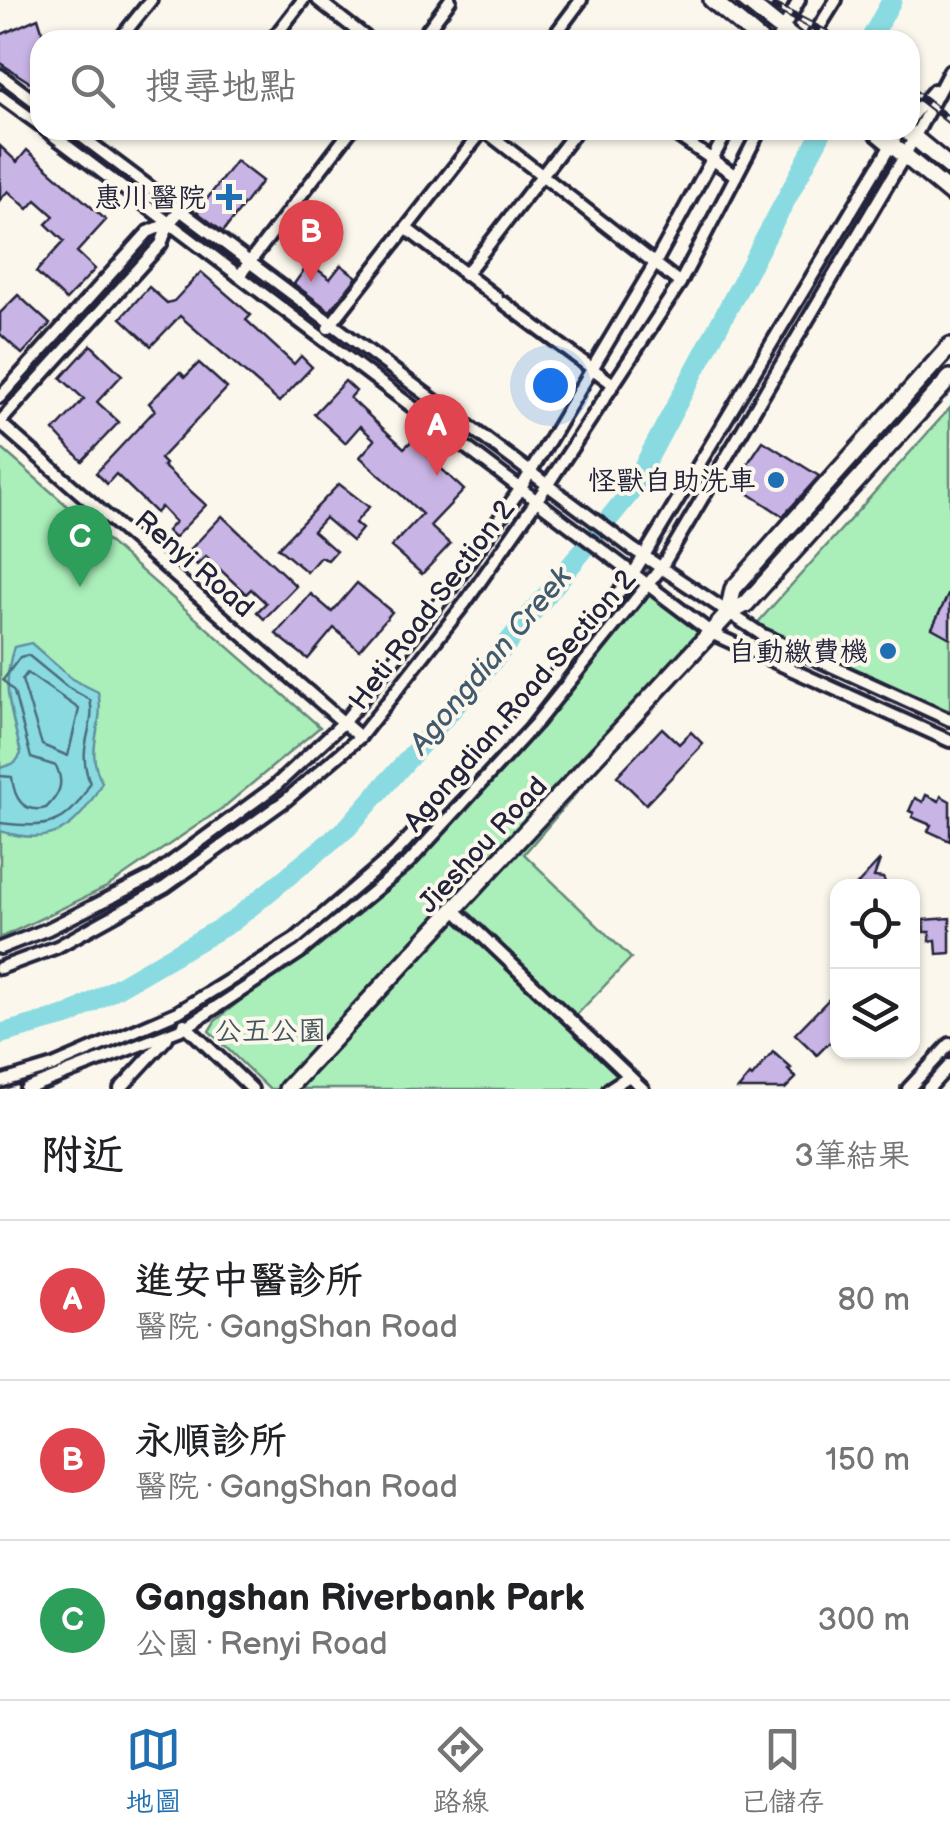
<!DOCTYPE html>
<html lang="zh-TW">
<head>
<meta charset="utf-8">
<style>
	body { margin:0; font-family:"Balsamiq Sans","LXGW WenKai TC",sans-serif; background:#f6f6f6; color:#202124 }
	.controls { position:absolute; right:30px; bottom:30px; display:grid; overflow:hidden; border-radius:20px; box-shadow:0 2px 8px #0004 }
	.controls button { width:90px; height:90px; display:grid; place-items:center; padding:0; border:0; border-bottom:2px solid #e0e0e0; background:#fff; color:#202124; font:50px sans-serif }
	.you { position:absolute; left:550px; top:385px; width:35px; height:35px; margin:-25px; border:8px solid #fff; border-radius:50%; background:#1a73e8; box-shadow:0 0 0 15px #1a73e833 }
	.badge { display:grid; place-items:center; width:65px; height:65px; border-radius:50%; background:#1f6fb2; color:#fff; font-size:32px; font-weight:700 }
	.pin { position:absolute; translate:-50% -82px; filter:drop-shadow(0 2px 5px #0008) }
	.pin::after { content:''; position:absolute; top:52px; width:35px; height:30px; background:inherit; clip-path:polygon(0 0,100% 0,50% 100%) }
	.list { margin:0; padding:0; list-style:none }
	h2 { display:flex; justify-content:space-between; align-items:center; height:130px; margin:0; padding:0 40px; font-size:42px }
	h2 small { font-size:32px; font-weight:400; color:#757577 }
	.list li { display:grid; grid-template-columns:65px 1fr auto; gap:30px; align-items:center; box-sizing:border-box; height:160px; padding:0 40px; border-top:2px solid #e0e0e0 }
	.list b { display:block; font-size:38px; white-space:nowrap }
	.list p { margin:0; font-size:32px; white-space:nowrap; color:#757577 }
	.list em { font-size:32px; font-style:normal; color:#757577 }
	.icon { flex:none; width:55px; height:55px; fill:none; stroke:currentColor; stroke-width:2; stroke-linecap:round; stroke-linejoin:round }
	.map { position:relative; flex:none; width:950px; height:1089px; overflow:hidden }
	.search { position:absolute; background:#fff; box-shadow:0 2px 8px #0004; left:30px; right:30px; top:30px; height:110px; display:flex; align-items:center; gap:25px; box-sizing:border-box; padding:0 35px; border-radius:30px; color:#757577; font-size:38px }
	.sheet { height:610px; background:#fff }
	nav { display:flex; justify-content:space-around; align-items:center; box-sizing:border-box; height:140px; border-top:2px solid #e0e0e0; background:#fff; font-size:28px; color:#757577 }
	nav a { display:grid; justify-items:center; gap:5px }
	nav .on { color:#1f6fb2 }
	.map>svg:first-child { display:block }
</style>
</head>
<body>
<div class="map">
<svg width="950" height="1089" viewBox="0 0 950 1089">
	<rect width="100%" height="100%" fill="#fbf7ec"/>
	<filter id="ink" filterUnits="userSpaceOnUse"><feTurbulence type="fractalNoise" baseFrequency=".01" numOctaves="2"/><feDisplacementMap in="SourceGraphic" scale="20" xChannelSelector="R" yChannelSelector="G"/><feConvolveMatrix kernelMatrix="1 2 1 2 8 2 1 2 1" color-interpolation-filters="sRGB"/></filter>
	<g filter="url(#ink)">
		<g fill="#aaefba" stroke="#66887a" stroke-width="2.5">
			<polygon points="950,408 950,719 752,629"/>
			<polygon points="0,447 320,727 224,807 107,887 0,938"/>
			<polygon points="648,587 713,634 524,854 631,958 567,1025 635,1089 269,1089 209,1031 215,1021 409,862"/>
		</g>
		<path fill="#8adbe1" stroke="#60919f" stroke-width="2.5" d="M31,643L72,679L98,692C106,727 83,748 102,782C79,827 53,848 0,831V768L15,763L21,754C12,710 0,690 14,647Z"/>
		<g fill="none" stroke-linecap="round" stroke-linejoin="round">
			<g stroke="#4c6c7d" stroke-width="2.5">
				<polygon points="27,673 79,709 68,756 42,745 22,680"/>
				<path d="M0,776L12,777C14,798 23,814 46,808C59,795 65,784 56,766L31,758L14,692L3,680L20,657L28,655L67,687L90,700C97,729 75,744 90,783C68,828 46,828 0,823"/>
			</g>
			<g stroke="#8adbe1" stroke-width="20">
				<polyline points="870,40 892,0"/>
				<polyline points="0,1034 70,1015 233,921 347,828 470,689 629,494 823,130"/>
			</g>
		</g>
		<g fill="#c9b5e5" stroke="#22223b" stroke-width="2.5">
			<polygon points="38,18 45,40 40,40 40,89 0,63 0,35"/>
			<polygon points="0,146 17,162 27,150 106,220 77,252 95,269 66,300 36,272 64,241 46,224 54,216 36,200 28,209 8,191 0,200"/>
			<polygon points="236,161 262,181 223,232 197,212"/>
			<polygon points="309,263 330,279 341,265 357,277 330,311 294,284"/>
			<polygon points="201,272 251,315 246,320 294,364 301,356 312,367 279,402 180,316 151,346 121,318 149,287 167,303 174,301"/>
			<polygon points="18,295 50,324 22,354 0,334 0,313"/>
			<polygon points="91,345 122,375 97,402 119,422 82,461 54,431 84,399 61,378"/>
			<polygon points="199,363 227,388 160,459 165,464 163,466 206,505 174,538 167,531 175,522 161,507 156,513 116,474 107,484 96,473 155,410 149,403 180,372 185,377"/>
			<polygon points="345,381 356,391 350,398 404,448 412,441 464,490 430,526 450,544 422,574 391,547 422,514 360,457 375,440 360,426 345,443 314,414"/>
			<polygon points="763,441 819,476 783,516 734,484"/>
			<polygon points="339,484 369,507 355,523 362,529 352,541 325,518 313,531 336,551 328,560 320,557 307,572 278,548"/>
			<polygon points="222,516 296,586 264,619 257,612 266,603 251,589 246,594 206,556 197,565 186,554"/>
			<polygon points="357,583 392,612 359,650 334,628 308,659 276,634 311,594 332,612"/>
			<polygon points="950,591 950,638 932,628"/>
			<polygon points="662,728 679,744 691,732 703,744 646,804 617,776"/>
			<polygon points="926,795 939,801 941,796 950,801 950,841 928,831 931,825 912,817 914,813 909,811 915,798 923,802"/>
			<polygon points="880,860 874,877 883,878 887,886 856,886"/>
			<polygon points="950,918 950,953 937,954 936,940 930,941 930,932 924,932 924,920"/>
			<polygon points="838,990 838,1034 817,1055 795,1034"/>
			<polygon points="773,1052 791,1068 788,1070 796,1078 785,1089 738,1089 750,1075 752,1077"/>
		</g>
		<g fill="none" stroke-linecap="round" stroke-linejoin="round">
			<defs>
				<g id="minor">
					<polyline points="318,0 369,40"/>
					<polyline points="119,40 151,0"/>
					<polyline points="272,40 303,0"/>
					<polyline points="420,40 450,0"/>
					<polyline points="551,40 581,0"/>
					<polyline points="777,40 799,0"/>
					<polyline points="811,40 836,0"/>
					<polyline points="0,75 40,105"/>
					<polyline points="0,96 40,125"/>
					<polyline points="910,118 934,90"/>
					<polyline points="46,130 713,634 950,741"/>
					<polyline points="73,130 633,549 761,634 950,720"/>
					<polyline points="484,130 680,283"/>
					<polyline points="669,130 736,176"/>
					<polyline points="407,229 497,298"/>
					<polyline points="465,275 577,130"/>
					<polyline points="239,276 351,130"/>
					<polyline points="504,303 613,384"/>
					<polyline points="328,328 483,130"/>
					<polyline points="0,397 148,232 169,223"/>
					<polyline points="0,422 161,244 169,223 181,210"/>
					<polyline points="0,423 360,737"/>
					<polyline points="455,910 643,1089"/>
					<polyline points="0,948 48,929 153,876 274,787 344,722 450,589 521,488 654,265 728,130"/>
					<polyline points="0,968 57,947 165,887 286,800 360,737 465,603 548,484 680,283 760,130"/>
					<polyline points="184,1024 252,1089"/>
					<polyline points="0,1082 53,1066 178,1012 294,940 395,853 520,720 633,574 900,130"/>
					<polyline points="26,1089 186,1027 300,952 409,862 536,723 661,568 905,155 950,70"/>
					<polyline points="120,1089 167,1038"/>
					<polyline points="609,1089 629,1076"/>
					<polyline points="908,1089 950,1044"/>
					<polyline points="928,1089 950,1065"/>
				</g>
				<g id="secondary">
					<polyline points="728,614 733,589 950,346"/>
					<polyline points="287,1089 728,614 746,604 950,378"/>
				</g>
				<g id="primary">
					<polyline points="712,0 760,40"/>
					<polyline points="745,0 795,40"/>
					<polyline points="874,130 950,193"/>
					<polyline points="905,130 950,167"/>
				</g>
			</defs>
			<use href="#minor" stroke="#22223b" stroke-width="18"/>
			<use href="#secondary" stroke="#22223b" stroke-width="22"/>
			<use href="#primary" stroke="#22223b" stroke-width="22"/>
			<use href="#minor" stroke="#fbf7ec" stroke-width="10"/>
			<use href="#secondary" stroke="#fbf7ec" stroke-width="15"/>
			<use href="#primary" stroke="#fbf7ec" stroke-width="15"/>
			<defs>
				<g id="rail">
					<polyline points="762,0 839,40"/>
					<polyline points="910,90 950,121"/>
				</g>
			</defs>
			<use href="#rail" stroke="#22223b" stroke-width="8"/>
			<use href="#rail" stroke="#fbf7ec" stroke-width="4" stroke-dasharray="11" stroke-linecap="butt"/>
		</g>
	</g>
	<g fill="#1f6fb2" stroke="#fbf7ec" stroke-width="4">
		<path d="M224 182h10v10h10v10h-10v10h-10v-10h-10v-10h10z"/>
		<circle cx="776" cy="480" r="10"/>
		<circle cx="888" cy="651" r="10"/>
	</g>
	<g text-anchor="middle" stroke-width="8" stroke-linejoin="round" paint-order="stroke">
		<g font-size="28" fill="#22223b" stroke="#fbf7ec" text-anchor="end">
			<text x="206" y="207">惠川醫院</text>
			<text x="756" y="490">怪獸自助洗車</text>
			<text x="868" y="661">自動繳費機</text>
		</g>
		<g font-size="28" fill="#22223b" stroke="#fbf7ec">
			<text transform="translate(195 563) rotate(41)" y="10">Renyi Road</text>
			<text transform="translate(431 604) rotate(-53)" y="10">Heti Road Section 2</text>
			<text transform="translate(519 700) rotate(-49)" y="10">Agongdian Road Section 2</text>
			<text transform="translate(482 844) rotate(-47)" y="10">Jieshou Road</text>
		</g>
		<g font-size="28" fill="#44555b" stroke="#fbf7ec">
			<text x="270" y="1040">公五公園</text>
		</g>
		<g font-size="30" font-style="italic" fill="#415a6d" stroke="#fbf7ec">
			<text transform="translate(490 660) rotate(-50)" y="10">Agongdian Creek</text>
		</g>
	</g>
</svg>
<div class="controls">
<button><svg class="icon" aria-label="locate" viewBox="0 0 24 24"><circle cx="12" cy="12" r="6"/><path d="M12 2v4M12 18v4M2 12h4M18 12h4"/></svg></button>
<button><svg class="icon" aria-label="layers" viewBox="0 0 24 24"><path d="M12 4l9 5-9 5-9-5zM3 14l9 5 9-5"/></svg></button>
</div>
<div class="you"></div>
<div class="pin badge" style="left:437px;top:476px;background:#e0444e">A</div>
<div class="pin badge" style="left:311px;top:282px;background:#e0444e">B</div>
<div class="pin badge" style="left:80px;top:587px;background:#2e9e5b">C</div>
<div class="search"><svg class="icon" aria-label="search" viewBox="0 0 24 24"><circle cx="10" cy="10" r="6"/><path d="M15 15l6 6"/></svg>搜尋地點</div>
</div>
<section class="sheet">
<h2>附近<small>3筆結果</small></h2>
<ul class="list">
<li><span class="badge" style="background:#e0444e">A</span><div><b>進安中醫診所</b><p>醫院 · GangShan Road</p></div><em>80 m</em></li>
<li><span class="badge" style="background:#e0444e">B</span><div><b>永順診所</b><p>醫院 · GangShan Road</p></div><em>150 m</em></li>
<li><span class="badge" style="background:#2e9e5b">C</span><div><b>Gangshan Riverbank Park</b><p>公園 · Renyi Road</p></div><em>300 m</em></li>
</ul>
</section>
<nav>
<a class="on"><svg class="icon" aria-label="map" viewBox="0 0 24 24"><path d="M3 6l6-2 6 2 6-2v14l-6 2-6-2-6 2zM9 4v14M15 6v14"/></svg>地圖</a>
<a><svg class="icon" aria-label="directions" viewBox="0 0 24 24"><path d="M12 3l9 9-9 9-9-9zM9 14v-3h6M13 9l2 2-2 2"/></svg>路線</a>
<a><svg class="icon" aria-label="saved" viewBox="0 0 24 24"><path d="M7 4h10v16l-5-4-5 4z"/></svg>已儲存</a>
</nav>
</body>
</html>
